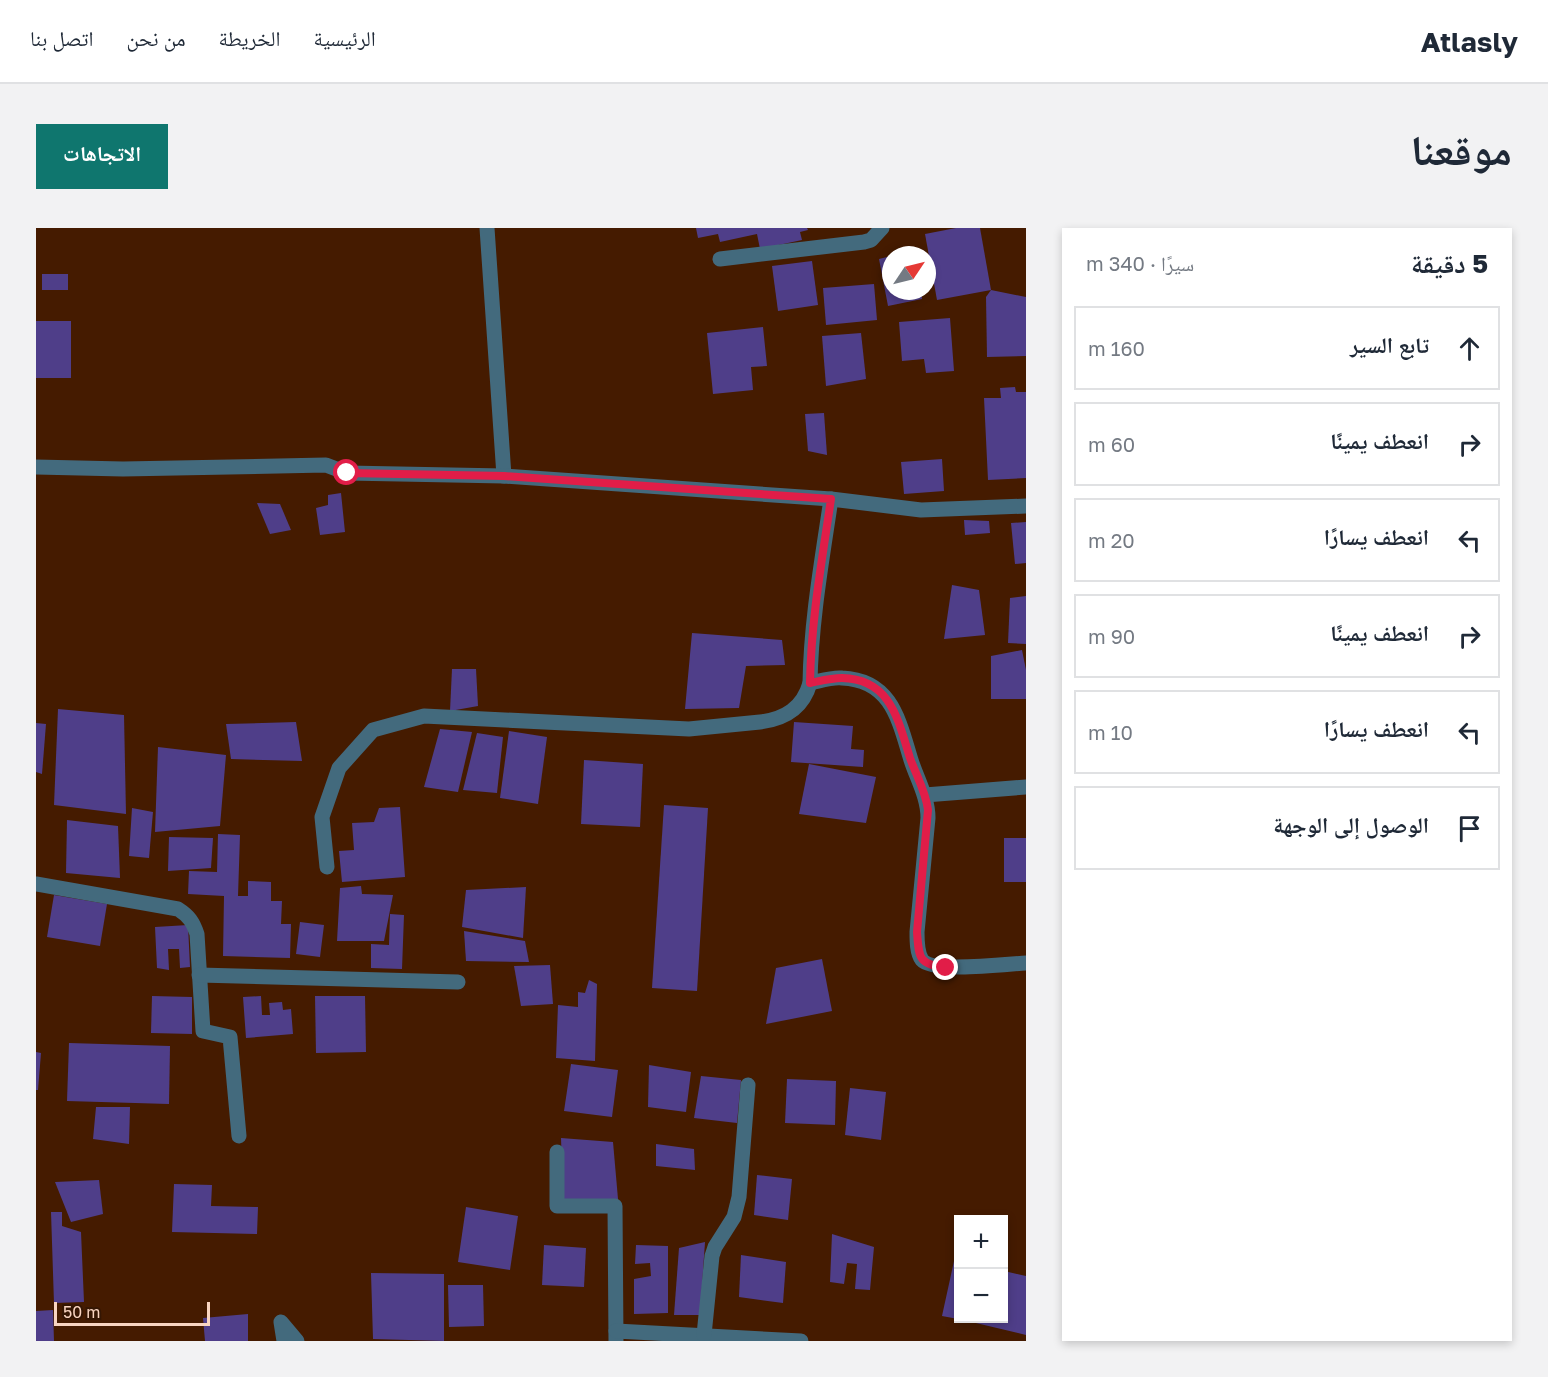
<!DOCTYPE html>
<html lang="ar">
<head>
<meta charset="utf-8">
<style>
	body { margin:0; font-family:"Golos Text","Noto Naskh Arabic",sans-serif; background:#f2f2f3; color:#1f2937; direction:rtl }
	.controls { position:absolute; right:18px; bottom:18px; display:grid; overflow:hidden; border-radius:0px; box-shadow:0 3px 9px #0003 }
	.controls button { width:54px; height:54px; display:grid; place-items:center; padding:0; border:0; border-bottom:2px solid #e0e1e3; background:#fff; color:#1f2937; font:30px sans-serif }
	.compass { position:absolute; left:846px; top:18px; width:54px; height:54px; border-radius:50%; background:#fff; box-shadow:0 3px 9px #0003; rotate:55deg }
	.scale { position:absolute; left:18px; bottom:15px; width:156px; box-sizing:border-box; padding-left:6px; border:3px solid #f9d5c1; border-top:0; font-size:16px; line-height:21px; white-space:nowrap; color:#f9d5c1; -webkit-text-stroke:4px #341603; paint-order:stroke }
	.stop { position:absolute; width:18px; height:18px; margin:-14px; border:4px solid #e11d48; border-radius:50%; background:#fff }
	.stop.end { background:#e11d48; border-color:#fff; box-shadow:0 2px 6px #0008 }
	.list { margin:0; padding:0; list-style:none }
	h2 { display:flex; justify-content:space-between; align-items:center; height:78px; margin:0; padding:0 24px; font-size:26px }
	h2 small { font-size:20px; font-weight:400; color:#747a83 }
	.list li { display:grid; grid-template-columns:39px 1fr auto; gap:18px; align-items:center; box-sizing:border-box; height:84px; margin:0 12px 12px; padding:0 12px; border:2px solid #e0e1e3; border-radius:0px }
	.list b { display:block; font-size:22px; white-space:nowrap }
	.list em { font-size:20px; font-style:normal; color:#747a83 }
	.icon { flex:none; width:33px; height:33px; fill:none; stroke:currentColor; stroke-width:2; stroke-linecap:round; stroke-linejoin:round }
	.map { position:relative; flex:none; width:990px; height:1113px; overflow:hidden; direction:ltr; border-radius:0px }
	header { display:flex; align-items:center; gap:36px; box-sizing:border-box; height:84px; padding:0 30px; background:#fff; border-bottom:2px solid #e0e1e3 }
	header strong { font-size:28px }
	nav { display:flex; gap:33px; margin-inline-start:auto; font-size:21px }
	.intro { display:flex; align-items:center; justify-content:space-between; box-sizing:border-box; height:144px; padding:0 36px }
	h1 { margin:0; font-size:42px }
	.button { padding:15px 27px; border-radius:0px; background:#0f766e; color:#fff; font-size:21px; font-weight:700 }
	main { display:flex; gap:36px; padding:0 36px }
	aside { flex:1; background:#fff; border-radius:0px; box-shadow:0 3px 9px #0003 }
	.map>svg:first-child { display:block }
</style>
</head>
<body>
<header>
<strong>Atlasly</strong>
<nav><a>الرئيسية</a><a>الخريطة</a><a>من نحن</a><a>اتصل بنا</a></nav>
</header>
<div class="intro"><h1>موقعنا</h1><a class="button">الاتجاهات</a></div>
<main>
<aside>
<h2>5 دقيقة<small>سيرًا · 340 m</small></h2>
<ul class="list">
<li><svg class="icon" aria-label="ahead" viewBox="0 0 24 24"><path d="M12 20V5M6 11l6-6 6 6"/></svg><div><b>تابع السير</b></div><em>160 m</em></li>
<li><svg class="icon" aria-label="right" viewBox="0 0 24 24"><path d="M7 20v-9h11M14 6l5 5-5 5"/></svg><div><b>انعطف يمينًا</b></div><em>60 m</em></li>
<li><svg class="icon" aria-label="left" viewBox="0 0 24 24"><path d="M17 20v-9H6M10 6l-5 5 5 5"/></svg><div><b>انعطف يسارًا</b></div><em>20 m</em></li>
<li><svg class="icon" aria-label="right" viewBox="0 0 24 24"><path d="M7 20v-9h11M14 6l5 5-5 5"/></svg><div><b>انعطف يمينًا</b></div><em>90 m</em></li>
<li><svg class="icon" aria-label="left" viewBox="0 0 24 24"><path d="M17 20v-9H6M10 6l-5 5 5 5"/></svg><div><b>انعطف يسارًا</b></div><em>10 m</em></li>
<li><svg class="icon" aria-label="arrive" viewBox="0 0 24 24"><path d="M6 21V4h12l-3 4 3 4H6"/></svg><div><b>الوصول إلى الوجهة</b></div></li>
</ul>
</aside>
<div class="map">
<svg width="990" height="1113" viewBox="0 0 990 1113">
	<rect width="100%" height="100%" fill="#451b00"/>
	<g fill="#4f3e89">
		<polygon points="660,0 771,0 772,2 764,4 766,12 724,21 721,6 684,14 682,6 662,10"/>
		<polygon points="920,0 944,0 955,62 901,72 889,6"/>
		<polygon points="855,28 855,63 885,63 886,71 852,78 843,31"/>
		<polygon points="776,33 782,77 742,83 736,38"/>
		<rect x="6" y="46" width="26" height="16"/>
		<polygon points="838,56 841,92 790,97 787,60"/>
		<polygon points="955,62 990,69 990,128 951,129 950,69"/>
		<polygon points="914,90 918,143 890,145 888,131 866,133 863,94"/>
		<rect x="0" y="93" width="35" height="57"/>
		<polygon points="727,99 731,138 715,139 717,162 677,166 671,105"/>
		<polygon points="825,105 830,151 790,158 786,108"/>
		<polygon points="979,159 980,164 990,164 990,250 952,252 948,170 965,170 964,160"/>
		<polygon points="788,185 791,227 772,223 769,186"/>
		<polygon points="906,231 908,263 868,266 865,234"/>
		<polygon points="305,265 309,304 284,307 280,280 292,277 292,267"/>
		<polygon points="221,275 244,276 255,302 234,306"/>
		<polygon points="928,292 953,293 954,305 929,307"/>
		<polygon points="990,294 990,335 979,336 975,295"/>
		<polygon points="916,357 943,362 949,407 908,411"/>
		<polygon points="990,368 990,416 972,415 974,370"/>
		<polygon points="656,405 746,412 749,437 710,438 703,480 649,481"/>
		<polygon points="986,422 990,442 990,471 955,471 955,428"/>
		<polygon points="416,441 440,441 442,478 414,483"/>
		<polygon points="22,481 88,487 90,586 18,577"/>
		<polygon points="260,494 266,533 195,531 190,496"/>
		<polygon points="758,494 817,498 815,521 828,522 827,539 755,534"/>
		<polygon points="0,495 10,496 6,546 0,544"/>
		<polygon points="404,501 436,504 422,564 388,559"/>
		<polygon points="473,503 511,509 502,576 464,570"/>
		<polygon points="441,505 467,509 461,565 427,562"/>
		<polygon points="122,519 190,527 184,598 119,604"/>
		<polygon points="548,532 607,536 604,599 545,596"/>
		<polygon points="773,536 840,549 830,595 763,586"/>
		<polygon points="628,577 672,580 661,763 616,760"/>
		<polygon points="364,579 369,649 306,654 303,623 318,622 316,595 338,594 343,580"/>
		<polygon points="96,580 117,584 113,630 93,628"/>
		<polygon points="31,592 82,598 84,650 30,645"/>
		<polygon points="182,606 204,607 202,668 212,668 212,653 235,654 235,673 246,673 245,696 255,696 254,730 187,728 188,668 152,666 153,643 181,644"/>
		<polygon points="133,609 177,610 175,640 132,643"/>
		<rect x="968" y="610" width="22" height="44"/>
		<polygon points="325,658 326,666 357,667 348,713 301,713 304,660"/>
		<polygon points="490,659 487,710 426,699 430,662"/>
		<polygon points="18,667 71,676 64,718 11,709"/>
		<polygon points="354,686 368,687 366,741 335,740 335,716 353,717"/>
		<polygon points="264,694 288,697 284,729 260,726"/>
		<polygon points="152,697 154,739 144,740 143,721 132,721 133,742 121,740 119,699"/>
		<polygon points="428,703 489,713 493,734 430,733"/>
		<polygon points="786,731 796,783 730,796 740,740"/>
		<polygon points="514,737 517,776 485,778 478,738"/>
		<polygon points="553,752 561,756 559,833 520,830 522,777 542,779 542,764 549,765"/>
		<polygon points="116,768 156,769 156,806 115,805"/>
		<polygon points="225,768 226,787 234,787 233,775 246,774 247,782 255,781 257,806 210,810 207,769"/>
		<polygon points="279,768 329,768 330,824 280,825"/>
		<polygon points="33,815 134,818 133,876 31,873"/>
		<polygon points="0,824 5,825 2,862 0,862"/>
		<polygon points="535,836 582,842 576,889 528,883"/>
		<polygon points="613,837 655,844 650,884 612,879"/>
		<polygon points="665,848 705,852 701,895 658,890"/>
		<polygon points="751,851 800,853 799,897 749,895"/>
		<polygon points="814,860 850,864 845,912 809,907"/>
		<polygon points="60,879 94,879 93,916 57,911"/>
		<polygon points="525,910 577,914 582,971 527,974"/>
		<polygon points="620,916 658,921 659,942 620,938"/>
		<polygon points="721,947 756,951 752,992 718,987"/>
		<polygon points="63,952 67,986 35,994 19,954"/>
		<polygon points="138,956 176,957 175,978 222,979 221,1006 136,1004"/>
		<polygon points="430,979 482,988 474,1042 422,1034"/>
		<polygon points="15,984 26,984 26,998 45,1004 48,1074 18,1075"/>
		<polygon points="796,1006 838,1019 834,1062 819,1061 821,1036 811,1035 808,1056 794,1054"/>
		<polygon points="669,1014 664,1087 638,1087 643,1020"/>
		<polygon points="508,1017 550,1020 548,1059 506,1057"/>
		<polygon points="600,1017 632,1018 632,1085 598,1086 598,1051 615,1048 614,1035 599,1036"/>
		<polygon points="705,1027 750,1034 747,1075 703,1069"/>
		<polygon points="918,1033 922,1034 922,1091 906,1088"/>
		<polygon points="968,1043 990,1048 990,1107 923,1091 968,1090"/>
		<polygon points="335,1045 408,1046 408,1113 337,1111"/>
		<polygon points="412,1057 447,1057 448,1098 413,1099"/>
		<polygon points="17,1082 18,1113 0,1113 0,1083"/>
		<polygon points="212,1086 212,1113 169,1113 167,1090"/>
	</g>
	<g fill="none" stroke-linecap="round" stroke-linejoin="round">
		<g stroke="#436a7d" stroke-width="15">
			<polyline points="451,0 468,248"/>
			<polyline points="684,31 828,14 835,12 846,0"/>
			<polyline points="0,239 87,241 290,237 311,245 468,248 795,271 885,282 990,278"/>
			<path d="M795,271C786,332 775,393 774,455C784,453 796,449 806,450C856,452 863,493 875,532C881,551 892,569 892,590L881,704C881,713 881,725 886,732C897,745 971,736 990,735"/>
			<polyline points="889,567 990,559"/>
			<path d="M291,639L286,589L303,540L337,502L388,488L653,501L724,494C749,491 767,480 774,455"/>
			<path d="M0,656L142,681C153,688 157,694 161,706L167,803L194,809L203,908"/>
			<polyline points="163,747 422,754"/>
			<polyline points="521,924 521,978 579,978 580,1113"/>
			<polyline points="580,1103 765,1113"/>
			<polyline points="668,1107 676,1028 679,1019 698,989 703,969 712,857"/>
			<polyline points="248,1113 245,1094 261,1113"/>
		</g>
	</g>
	<g fill="none" stroke-linecap="round" stroke-linejoin="round">
		<path stroke="#e11d48" stroke-width="8" d="M311,245L468,248L795,271C786,332 775,393 774,455C784,453 795,450 806,450C855,451 862,492 874,530C880,547 890,564 892,582L881,704C883,730 882,736 910,740"/>
	</g>
</svg>
<div class="controls">
<button>+</button>
<button>−</button>
</div>
<svg class="compass" viewBox="-18 -18 36 36"><path d="M0-13l5 13h-10z" fill="#e53935"/><path d="M0 13l5-13h-10z" fill="#747a83"/></svg>
<div class="scale">50 m</div>
<div class="stop" style="left:311px;top:245px"></div>
<div class="stop end" style="left:910px;top:740px"></div>
</div>
</main>
</body>
</html>
